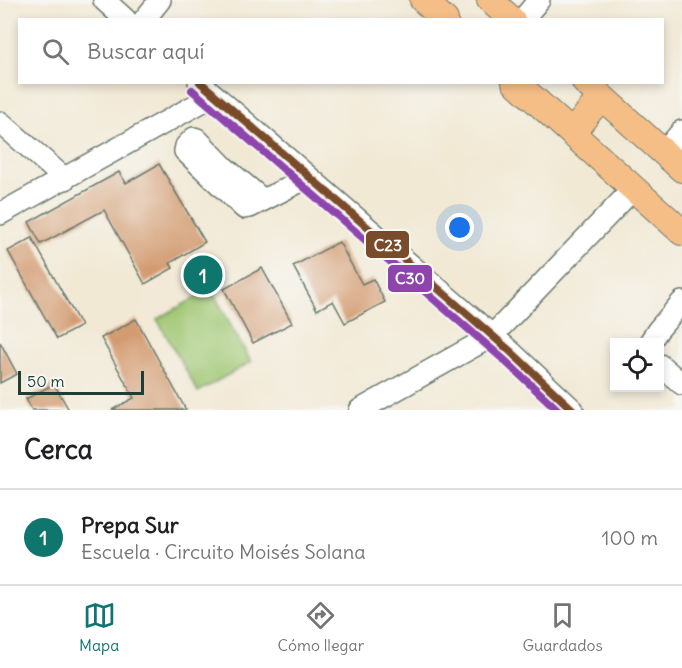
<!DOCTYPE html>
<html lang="es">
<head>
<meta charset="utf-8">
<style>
	body { margin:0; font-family:Delius,sans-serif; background:#f6f6f6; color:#202124 }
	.controls { position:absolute; right:18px; bottom:18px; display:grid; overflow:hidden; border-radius:0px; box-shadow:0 3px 9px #0003 }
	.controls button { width:54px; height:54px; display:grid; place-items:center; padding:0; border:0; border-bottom:2px solid #e0e0e0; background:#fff; color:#202124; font:30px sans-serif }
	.scale { position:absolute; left:18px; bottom:15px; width:126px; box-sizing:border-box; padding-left:6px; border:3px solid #1f3d34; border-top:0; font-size:16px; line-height:21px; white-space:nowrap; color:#1f3d34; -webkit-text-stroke:4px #f6f6f2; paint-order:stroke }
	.you { position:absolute; left:460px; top:228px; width:21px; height:21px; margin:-15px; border:4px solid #fff; border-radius:50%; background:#1a73e8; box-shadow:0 0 0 9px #1a73e833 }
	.badge { display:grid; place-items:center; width:39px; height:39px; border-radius:50%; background:#0f766e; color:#fff; font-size:20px; font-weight:700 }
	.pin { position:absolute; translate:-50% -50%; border:3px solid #fff; box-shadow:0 2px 6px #0006 }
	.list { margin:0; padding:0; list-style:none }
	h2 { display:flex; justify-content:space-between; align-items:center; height:78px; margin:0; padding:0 24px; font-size:26px }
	h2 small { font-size:20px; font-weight:400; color:#757577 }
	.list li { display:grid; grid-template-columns:39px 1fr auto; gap:18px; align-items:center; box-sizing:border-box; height:96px; padding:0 24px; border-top:2px solid #e0e0e0 }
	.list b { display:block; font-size:22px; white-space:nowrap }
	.list p { margin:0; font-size:20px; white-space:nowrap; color:#757577 }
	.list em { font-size:20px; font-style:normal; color:#757577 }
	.icon { flex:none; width:33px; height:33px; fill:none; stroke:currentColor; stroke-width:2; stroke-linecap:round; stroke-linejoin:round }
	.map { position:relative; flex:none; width:682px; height:410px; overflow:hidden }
	.search { position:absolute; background:#fff; box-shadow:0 3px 9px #0003; left:18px; right:18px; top:18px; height:66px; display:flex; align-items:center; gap:15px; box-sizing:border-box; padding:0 21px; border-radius:0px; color:#757577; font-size:22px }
	.sheet { height:174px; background:#fff }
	nav { display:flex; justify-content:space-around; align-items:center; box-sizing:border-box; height:84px; border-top:2px solid #e0e0e0; background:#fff; font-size:16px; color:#757577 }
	nav a { display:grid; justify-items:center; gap:3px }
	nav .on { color:#0f766e }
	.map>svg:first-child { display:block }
</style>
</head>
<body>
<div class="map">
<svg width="682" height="410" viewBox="0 0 682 410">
	<rect width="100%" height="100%" fill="#f6f6f2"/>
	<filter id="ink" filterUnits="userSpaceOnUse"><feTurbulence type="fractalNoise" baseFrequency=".0167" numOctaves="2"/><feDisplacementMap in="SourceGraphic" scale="12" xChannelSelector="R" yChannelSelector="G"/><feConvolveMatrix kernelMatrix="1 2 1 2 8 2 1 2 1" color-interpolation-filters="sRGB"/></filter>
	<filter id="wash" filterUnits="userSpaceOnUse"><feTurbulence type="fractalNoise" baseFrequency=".008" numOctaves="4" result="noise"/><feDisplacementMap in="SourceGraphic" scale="24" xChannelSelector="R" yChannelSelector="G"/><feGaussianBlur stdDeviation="1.35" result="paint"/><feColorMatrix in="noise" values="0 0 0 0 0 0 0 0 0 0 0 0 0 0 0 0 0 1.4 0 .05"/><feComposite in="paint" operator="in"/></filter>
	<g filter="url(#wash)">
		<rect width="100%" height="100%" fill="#f2e9d5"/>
		<polygon fill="#9fc670" stroke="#5f8252" stroke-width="1.5" points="211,289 251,362 198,392 157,319"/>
		<g id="blocks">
			<g fill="#d39b71">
				<polygon points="159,164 205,242 170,263 173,268 145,284 104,210 41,244 29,222 119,172 126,183"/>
				<polygon points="32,238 81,326 57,339 8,251"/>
				<polygon points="339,242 362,284 373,279 385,302 345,323 333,301 317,310 293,266"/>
				<polygon points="262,268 292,323 253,343 224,289"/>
				<polygon points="136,319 186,410 112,410 134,398 101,338"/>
				<polygon points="0,342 17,374 0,383"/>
				<polygon points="54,384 69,410 32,410 26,399"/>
			</g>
		</g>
	</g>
	<g filter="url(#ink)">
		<use href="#blocks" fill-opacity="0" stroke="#69796c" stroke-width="1.5"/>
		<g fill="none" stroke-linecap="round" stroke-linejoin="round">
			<defs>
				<g id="minor">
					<polyline points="104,0 126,20"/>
					<polyline points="144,20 160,0"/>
					<polyline points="522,20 539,0"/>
					<polyline points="199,82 510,351 573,410"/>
					<polyline points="0,122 65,179"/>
					<polyline points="663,153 682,131"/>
					<polyline points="263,200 225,168 197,139 194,138 186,146 185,151 244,208 250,207 297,183 307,176"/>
					<polyline points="0,214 214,95"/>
					<polyline points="650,342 658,330 682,302"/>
					<polyline points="660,365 682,384"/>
					<polyline points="360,410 492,336 634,188"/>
				</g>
				<g id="major">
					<polyline points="423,0 445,20"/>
					<polyline points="490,0 512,20"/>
					<polyline points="515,82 682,232"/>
					<polyline points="585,82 682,169"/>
					<polyline points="572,133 601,97"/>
				</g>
			</defs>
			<use href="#minor" stroke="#69796c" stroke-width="24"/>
			<use href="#major" stroke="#69796c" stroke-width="28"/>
			<use href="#minor" stroke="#fff" stroke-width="21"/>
			<use href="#major" stroke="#f6be87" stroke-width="26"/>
			<defs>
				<polyline id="bus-1" points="200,82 510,351 573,410"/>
				<polyline id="bus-2" points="192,90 503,359 558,410"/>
			</defs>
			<use href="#bus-1" stroke="#f6f6f2" stroke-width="12"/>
			<use href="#bus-2" stroke="#f6f6f2" stroke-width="12"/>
			<use href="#bus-1" stroke="#7a4b2a" stroke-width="8"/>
			<use href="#bus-2" stroke="#8e44ad" stroke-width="8"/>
		</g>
	</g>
	<g stroke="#f6f6f2" stroke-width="2">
		<rect x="365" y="230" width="45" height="29" rx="6" fill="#7a4b2a"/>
		<rect x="387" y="264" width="46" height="29" rx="6" fill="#8e44ad"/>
	</g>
	<g font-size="16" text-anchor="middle" font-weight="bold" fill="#fff">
		<text x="388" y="251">C23</text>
		<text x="410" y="284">C30</text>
	</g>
</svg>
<div class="controls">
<button><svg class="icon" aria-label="locate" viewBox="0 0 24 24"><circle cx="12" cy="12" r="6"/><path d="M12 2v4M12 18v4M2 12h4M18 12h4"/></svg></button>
</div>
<div class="scale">50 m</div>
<div class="you"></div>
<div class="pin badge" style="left:203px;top:275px">1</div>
<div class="search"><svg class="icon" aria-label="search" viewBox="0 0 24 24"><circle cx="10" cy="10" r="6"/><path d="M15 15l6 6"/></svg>Buscar aquí</div>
</div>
<section class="sheet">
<h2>Cerca<small></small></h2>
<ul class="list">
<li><span class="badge">1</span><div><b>Prepa Sur</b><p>Escuela · Circuito Moisés Solana</p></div><em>100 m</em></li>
</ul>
</section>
<nav>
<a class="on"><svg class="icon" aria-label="map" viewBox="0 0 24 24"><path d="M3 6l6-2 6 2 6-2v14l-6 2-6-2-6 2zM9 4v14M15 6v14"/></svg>Mapa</a>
<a><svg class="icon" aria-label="directions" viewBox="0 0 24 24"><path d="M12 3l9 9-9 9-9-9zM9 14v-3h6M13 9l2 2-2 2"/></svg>Cómo llegar</a>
<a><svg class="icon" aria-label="saved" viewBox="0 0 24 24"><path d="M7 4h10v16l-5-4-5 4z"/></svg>Guardados</a>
</nav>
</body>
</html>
